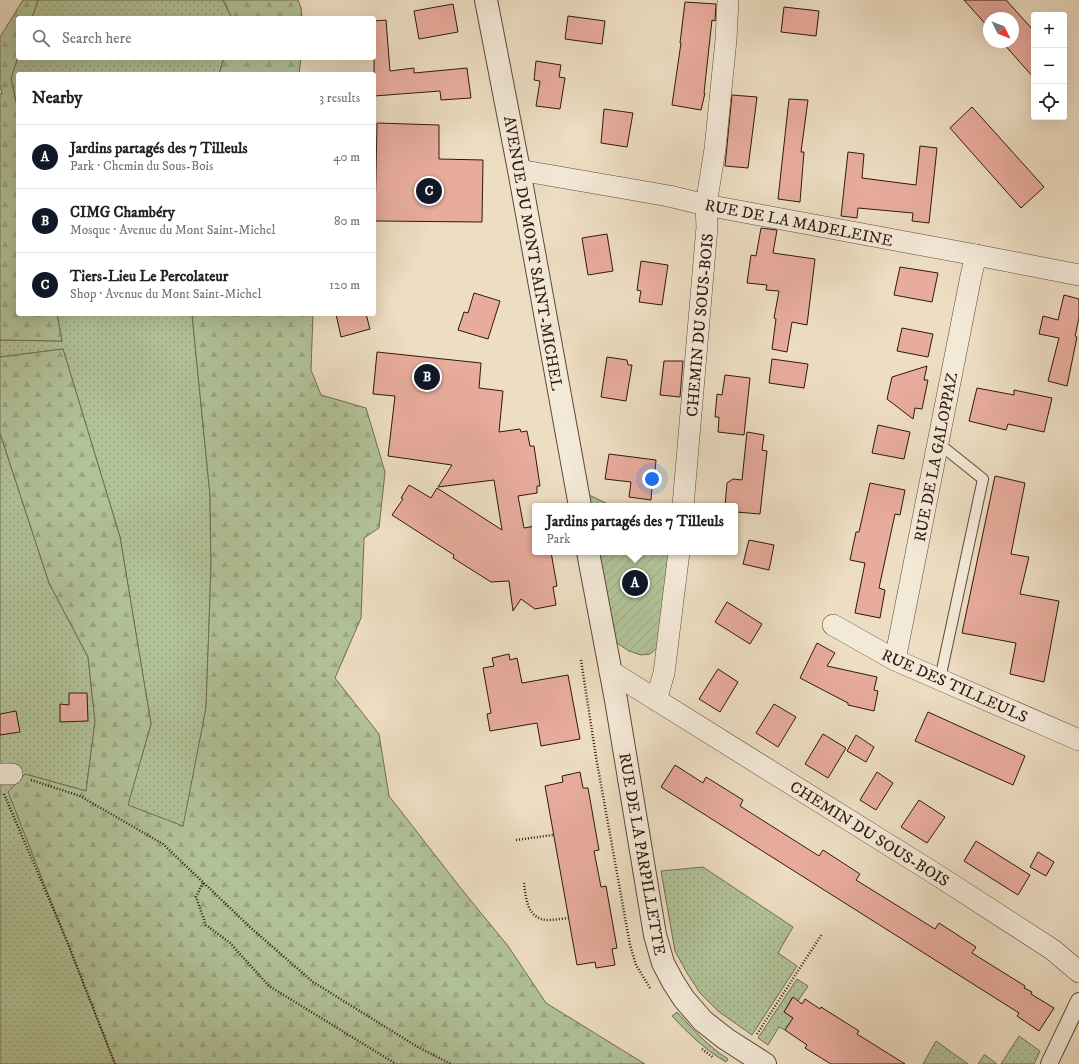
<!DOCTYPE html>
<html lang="en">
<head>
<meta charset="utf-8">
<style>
	body { margin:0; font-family:"IM FELL DW Pica",serif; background:#f6f6f6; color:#222 }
	.controls { position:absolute; right:12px; top:12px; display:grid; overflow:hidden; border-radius:4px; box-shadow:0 4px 16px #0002 }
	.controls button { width:36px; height:36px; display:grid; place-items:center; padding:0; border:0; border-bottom:1px solid #e0e0e0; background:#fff; color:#222; font:20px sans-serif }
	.compass { position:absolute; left:983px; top:12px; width:36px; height:36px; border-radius:50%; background:#fff; box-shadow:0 4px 16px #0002; rotate:132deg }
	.you { position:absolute; left:652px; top:479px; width:14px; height:14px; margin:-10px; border:3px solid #fff; border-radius:50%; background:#1a73e8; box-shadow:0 0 0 6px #1a73e833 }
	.badge { display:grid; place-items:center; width:26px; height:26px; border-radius:50%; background:#111827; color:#fff; font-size:13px; font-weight:700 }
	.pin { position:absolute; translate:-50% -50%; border:2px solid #fff; box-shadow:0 1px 4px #0006 }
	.popup { position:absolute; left:532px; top:503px; width:206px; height:52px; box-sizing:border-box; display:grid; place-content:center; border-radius:4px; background:#fff; filter:drop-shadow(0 1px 3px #0005); font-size:13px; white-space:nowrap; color:#767676 }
	.popup b { font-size:15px; color:#222 }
	.popup::after { content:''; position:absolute; left:50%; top:100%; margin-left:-8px; border:8px solid transparent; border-top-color:#fff }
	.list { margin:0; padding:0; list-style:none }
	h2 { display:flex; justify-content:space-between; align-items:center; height:52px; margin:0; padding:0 16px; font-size:17px }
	h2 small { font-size:13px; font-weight:400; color:#767676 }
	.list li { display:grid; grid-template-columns:26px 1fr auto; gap:12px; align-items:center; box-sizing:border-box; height:64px; padding:0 16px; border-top:1px solid #e0e0e0 }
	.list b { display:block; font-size:15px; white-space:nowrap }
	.list p { margin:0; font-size:13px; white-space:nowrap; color:#767676 }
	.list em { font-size:13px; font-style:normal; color:#767676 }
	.icon { flex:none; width:22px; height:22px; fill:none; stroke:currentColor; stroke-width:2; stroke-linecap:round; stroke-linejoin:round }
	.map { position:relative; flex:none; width:1079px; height:1064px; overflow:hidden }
	.search { position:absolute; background:#fff; box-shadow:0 4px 16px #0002; left:16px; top:16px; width:360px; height:44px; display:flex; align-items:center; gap:10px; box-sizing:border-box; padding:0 14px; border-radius:4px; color:#767676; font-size:15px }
	.panel { position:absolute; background:#fff; box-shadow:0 4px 16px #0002; left:16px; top:72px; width:360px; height:244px; border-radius:4px }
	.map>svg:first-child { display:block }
</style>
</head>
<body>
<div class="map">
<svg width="1079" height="1064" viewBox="0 0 1079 1064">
	<defs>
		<pattern id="grass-dots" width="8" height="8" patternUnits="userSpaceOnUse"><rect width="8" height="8" fill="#b2c298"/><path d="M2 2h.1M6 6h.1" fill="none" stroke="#99a682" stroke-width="1.8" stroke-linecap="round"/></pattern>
		<pattern id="forest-firs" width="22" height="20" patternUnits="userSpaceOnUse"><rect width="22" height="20" fill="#b2c298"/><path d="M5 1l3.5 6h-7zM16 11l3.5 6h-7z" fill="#99a682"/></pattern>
		<pattern id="garden-furrows" width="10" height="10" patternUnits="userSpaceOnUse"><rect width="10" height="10" fill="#b2c298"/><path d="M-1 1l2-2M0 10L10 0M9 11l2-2" fill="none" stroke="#99a682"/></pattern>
	</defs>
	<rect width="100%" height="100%" fill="#edddc2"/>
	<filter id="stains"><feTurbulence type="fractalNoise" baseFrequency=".005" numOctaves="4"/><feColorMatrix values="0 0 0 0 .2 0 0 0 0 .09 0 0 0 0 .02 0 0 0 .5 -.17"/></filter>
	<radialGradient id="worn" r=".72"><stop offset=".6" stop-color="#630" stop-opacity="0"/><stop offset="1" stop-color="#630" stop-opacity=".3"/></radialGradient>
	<g fill="url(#grass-dots)" stroke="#706d52">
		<polygon points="38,0 223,0 232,18 32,18"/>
		<polygon points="18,57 18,58 224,58 219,74 18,74 18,112 11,78"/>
		<polygon points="57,314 192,314 210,495 211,567 206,708 184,827 127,806 151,724 120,537 63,349 0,357 0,340 62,341"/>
		<polygon points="0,433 49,583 88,657 95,721 86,791 25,774 9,792 115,1064 0,1064"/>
		<polygon points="703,867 793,927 778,953 797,966 752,1035 718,1011 700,993 687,973 675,951 661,871"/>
		<polygon points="797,979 808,986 798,1001 792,998 784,1012 793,1018 785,1030 779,1027 768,1045 758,1038"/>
		<path d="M677,1012C693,1030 708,1046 728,1059L726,1062C705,1050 688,1033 672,1016Z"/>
		<polygon points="1019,1036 1040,1051 1034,1064 1001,1064"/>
		<polygon points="936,1041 968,1064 923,1064"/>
		<polygon points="984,1055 985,1055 997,1064 978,1064"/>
	</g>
	<g fill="url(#forest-firs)" stroke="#706d52">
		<polygon points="23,0 38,0 32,18 18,18 18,57 11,78 18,112 18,314 57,314 62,341 0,340 0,94 2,94 0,86 0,37"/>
		<polygon points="223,0 298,0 301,8 302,18 232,18"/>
		<polygon points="224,58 301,58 299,74 219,74"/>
		<polygon points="192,314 313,314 311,370 321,395 366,408 385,472 379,528 364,538 361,618 335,678 379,734 389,796 463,891 508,946 546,1003 645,1064 115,1064 8,792 25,774 86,791 95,721 88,657 49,583 0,433 0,357 63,349 120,537 151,724 128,805 183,826 206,708 211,567 210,495"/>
	</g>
	<g fill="url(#garden-furrows)" stroke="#706d52">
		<polygon points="589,495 612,506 591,506"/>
		<polygon points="599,552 669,552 657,648 650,654 641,655 629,651 617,643 612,632"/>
	</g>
	<g fill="#e8ac9d" stroke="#2f180d">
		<polygon points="964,0 1006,0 1034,31 1034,78 1002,42 1013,42 1013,18 989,18 989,28"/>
		<polygon points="685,2 716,4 715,21 712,20 704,93 705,93 701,110 672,105 681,43 680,43"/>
		<polygon points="453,4 458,32 419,39 414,11"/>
		<polygon points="784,7 819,11 816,36 781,32"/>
		<polygon points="568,16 605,21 602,44 565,39"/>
		<polygon points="386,20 390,71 414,68 414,73 467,68 471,98 441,100 440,91 374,96 374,21"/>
		<polygon points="536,61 561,65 559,77 565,78 560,109 536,106 540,81 534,80"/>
		<polygon points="732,95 757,97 748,168 725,166"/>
		<polygon points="789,99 808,100 801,152 804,152 800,202 778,199"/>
		<polygon points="972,107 1044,187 1021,208 950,128"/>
		<polygon points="604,109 633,113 627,147 601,143"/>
		<polygon points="377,123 439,125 439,159 483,160 482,222 375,221"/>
		<polygon points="920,146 937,148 929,223 912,221 913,213 858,208 857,218 841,216 848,152 864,154 862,178 916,185"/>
		<polygon points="761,228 777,230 773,253 815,259 807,325 792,322 787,352 772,349 776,319 774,318 779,291 766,290 767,285 747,283 751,255 756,256"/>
		<polygon points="607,234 613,271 588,275 582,238"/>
		<polygon points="641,261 668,265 662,305 639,302 641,291 637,290"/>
		<polygon points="900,267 938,273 932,302 894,295"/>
		<polygon points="474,293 500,301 488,339 458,330 464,312 468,313"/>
		<polygon points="1064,295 1079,299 1079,318 1075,336 1077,337 1067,386 1048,381 1059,338 1039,334 1043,316 1058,320"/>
		<polygon points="336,314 366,314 370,329 341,337"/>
		<polygon points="902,328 933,334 928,357 897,351"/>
		<polygon points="377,352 481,363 479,388 503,391 499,432 520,429 521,432 527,431 530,446 534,446 540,486 537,486 537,493 518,496 524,528 535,526 535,552 551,552 557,586 553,587 556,605 535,609 521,599 513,611 509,581 491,582 453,558 454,555 392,515 403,499 401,498 409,485 431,498 437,488 502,530 494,480 438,487 452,465 388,456 395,396 373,394"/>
		<polygon points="607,357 627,360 628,365 632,365 626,401 601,397"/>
		<polygon points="772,359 808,364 804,388 769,383"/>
		<polygon points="664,361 683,361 680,397 660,395"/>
		<polygon points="927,366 924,380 928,380 922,409 915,408 913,419 887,399 892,377"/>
		<polygon points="725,375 750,378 744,435 718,432 719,417 715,417 717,394 722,395"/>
		<polygon points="977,388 1014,395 1014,390 1052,398 1044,432 1008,424 1006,430 969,421"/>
		<polygon points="878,425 910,432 904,459 872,453"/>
		<polygon points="747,432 764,435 762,450 767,451 760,514 736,512 737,506 725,506 727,483 733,479 742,480"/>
		<polygon points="609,454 656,460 655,471 659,472 657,486 652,486 651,500 629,497 631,482 605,479"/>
		<polygon points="995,476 1025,483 1011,554 1029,557 1020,594 1059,601 1044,682 1010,674 1016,643 962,633"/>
		<polygon points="870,483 905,490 900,515 895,514 879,588 885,590 880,618 855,613 865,563 850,560 856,532 859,532"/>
		<polygon points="749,540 774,545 769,570 743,564"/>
		<polygon points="727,602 762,624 750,644 715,622"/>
		<polygon points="817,643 835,653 827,666 877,677 874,690 878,691 874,711 848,705 848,703 800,678"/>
		<polygon points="509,654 510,660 517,658 522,683 568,675 580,739 541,746 537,723 490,731 487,714 491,713 483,668 494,666 492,658"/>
		<polygon points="718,669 738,682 720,712 699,699"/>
		<polygon points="69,693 87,693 88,721 60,722 60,704 69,705"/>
		<polygon points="774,704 796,717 778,747 756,733"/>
		<polygon points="16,711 20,732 0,735 0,714"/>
		<polygon points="928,712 1025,756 1013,785 915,741"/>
		<polygon points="823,734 846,748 828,778 805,764"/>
		<polygon points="856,735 874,747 866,762 847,751"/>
		<polygon points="675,765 703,783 706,777 743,800 740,806 819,856 823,850 860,874 856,880 935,929 939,923 976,947 972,953 1025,986 1024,988 1032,992 1031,994 1054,1008 1039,1031 1017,1016 1019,1013 661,787"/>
		<polygon points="580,772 583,788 588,788 599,850 594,851 601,887 606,886 617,948 612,949 615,965 596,968 595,962 577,965 545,786 563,782 562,776"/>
		<polygon points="877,772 893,783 876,810 860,800"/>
		<polygon points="919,800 945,817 927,843 901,827"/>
		<polygon points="976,841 1030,875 1018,895 964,861"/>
		<polygon points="1038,852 1054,862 1046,876 1030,867"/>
		<polygon points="793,997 802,1004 805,999 820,1009 821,1007 859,1031 857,1034 905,1064 831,1064 805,1048 807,1045 785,1030 793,1018 784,1012"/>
	</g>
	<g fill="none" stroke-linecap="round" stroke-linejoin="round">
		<defs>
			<polyline id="service" points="938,443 983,479 940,679"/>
			<polyline id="pedestrian" points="1049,1064 1079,1001"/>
			<g id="minor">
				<polyline points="519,170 669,196 706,205 976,255 1079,275"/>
				<polyline points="683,506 707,227 706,205 715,149 726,40 728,0"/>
				<polyline points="833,625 895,660 1079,740"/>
				<polyline points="895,660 971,276 976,255"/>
				<polyline points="610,671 937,875 1053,950 1079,972"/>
				<polyline points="656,700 664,673 669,632 679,552"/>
				<polyline points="0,774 12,774"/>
			</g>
			<g id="tertiary">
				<polyline points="486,0 519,170 580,506"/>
				<polyline points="588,552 616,700 655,935 663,963 673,982 684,999 703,1021 726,1039 765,1064"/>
			</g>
		</defs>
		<use href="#service" stroke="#5e493a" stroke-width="12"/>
		<use href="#pedestrian" stroke="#5e493a" stroke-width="18"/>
		<use href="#minor" stroke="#5e493a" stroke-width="22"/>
		<use href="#tertiary" stroke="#5e493a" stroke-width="24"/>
		<g stroke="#2f180d" stroke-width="2.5" stroke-dasharray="1 2" stroke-linecap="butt">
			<polyline points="581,660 596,757 630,945 636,965 650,988"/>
			<polyline points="31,780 80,796 163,844 251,928 313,982 416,1046 451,1064"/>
			<polyline points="4,794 67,941 115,1064"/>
			<polyline points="516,840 553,835"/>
			<polyline points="203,883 196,897 206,925 230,943 269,986 396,1064"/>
			<path d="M524,883C526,898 527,918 546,920C553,920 561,919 568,918"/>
			<polyline points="757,1034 822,934"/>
			<polyline points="702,1049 714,1058"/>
		</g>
		<use href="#service" stroke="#f3e9d7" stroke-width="10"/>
		<use href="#pedestrian" stroke="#f3e9d7" stroke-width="16"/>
		<use href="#minor" stroke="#f3e9d7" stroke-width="21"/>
		<use href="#tertiary" stroke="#f3e9d7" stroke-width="22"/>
	</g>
	<g text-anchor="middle" stroke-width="3" stroke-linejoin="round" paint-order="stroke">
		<g font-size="16" fill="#2f180d" stroke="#f3e9d7">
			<text transform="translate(799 222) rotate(11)" y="6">RUE DE LA MADELEINE</text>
			<text transform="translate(534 253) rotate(80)" y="6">AVENUE DU MONT SAINT-MICHEL</text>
			<text transform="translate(699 325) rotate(-85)" y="6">CHEMIN DU SOUS-BOIS</text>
			<text transform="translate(935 457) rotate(-79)" y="6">RUE DE LA GALOPPAZ</text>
			<text transform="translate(955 685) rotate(24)" y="6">RUE DES TILLEULS</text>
			<text transform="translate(870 833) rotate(32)" y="6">CHEMIN DU SOUS-BOIS</text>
			<text transform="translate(643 854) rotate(80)" y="6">RUE DE LA PARPILLETTE</text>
		</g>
	</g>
	<rect width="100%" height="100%" filter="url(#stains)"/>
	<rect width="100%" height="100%" fill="url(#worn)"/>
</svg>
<div class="controls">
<button>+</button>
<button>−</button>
<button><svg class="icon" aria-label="locate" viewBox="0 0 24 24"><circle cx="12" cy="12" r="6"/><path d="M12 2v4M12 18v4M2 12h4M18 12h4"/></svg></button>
</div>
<svg class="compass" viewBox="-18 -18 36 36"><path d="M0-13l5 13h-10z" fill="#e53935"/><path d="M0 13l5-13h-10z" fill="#767676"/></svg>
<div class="you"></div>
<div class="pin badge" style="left:635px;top:583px">A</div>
<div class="popup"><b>Jardins partagés des 7 Tilleuls</b>Park</div>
<div class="pin badge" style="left:427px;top:377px">B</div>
<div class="pin badge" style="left:429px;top:191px">C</div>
<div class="search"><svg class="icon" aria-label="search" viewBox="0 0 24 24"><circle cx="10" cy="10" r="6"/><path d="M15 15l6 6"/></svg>Search here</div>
<section class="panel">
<h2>Nearby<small>3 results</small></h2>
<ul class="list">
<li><span class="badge">A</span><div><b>Jardins partagés des 7 Tilleuls</b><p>Park · Chemin du Sous-Bois</p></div><em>40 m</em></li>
<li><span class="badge">B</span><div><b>CIMG Chambéry</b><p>Mosque · Avenue du Mont Saint-Michel</p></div><em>80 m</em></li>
<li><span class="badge">C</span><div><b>Tiers-Lieu Le Percolateur</b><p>Shop · Avenue du Mont Saint-Michel</p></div><em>120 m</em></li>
</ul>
</section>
</div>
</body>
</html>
